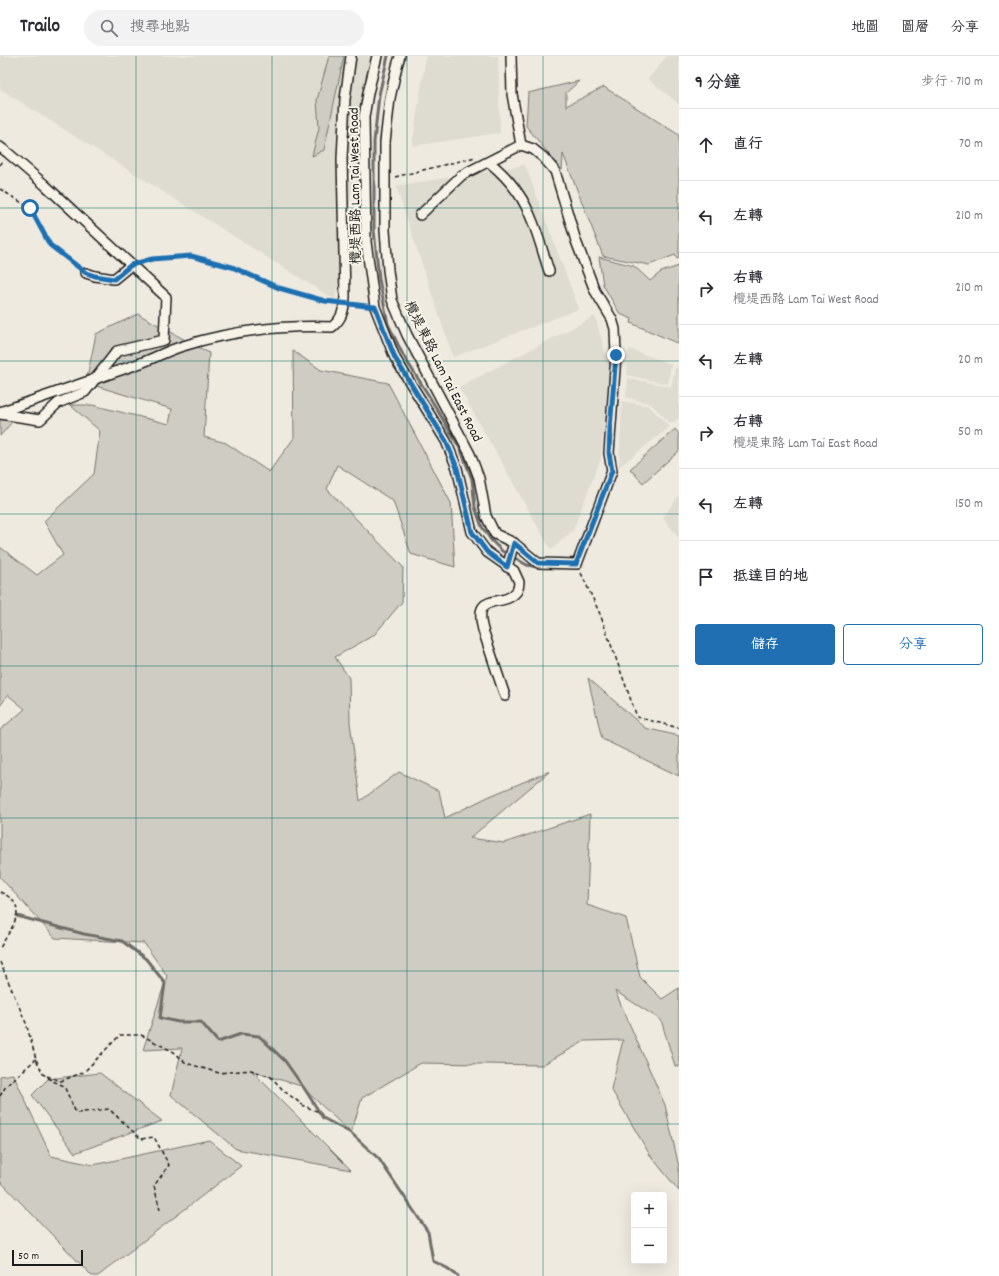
<!DOCTYPE html>
<html lang="zh-TW">
<head>
<meta charset="utf-8">
<style>
	body { margin:0; font-family:Dekko,"LXGW WenKai TC",sans-serif; background:#f2f2f3; color:#2b2b33 }
	.controls { position:absolute; right:12px; bottom:12px; display:grid; overflow:hidden; border-radius:4px; box-shadow:0 4px 16px #0002 }
	.controls button { width:36px; height:36px; display:grid; place-items:center; padding:0; border:0; border-bottom:1px solid #e1e1e2; background:#fff; color:#2b2b33; font:20px sans-serif }
	.scale { position:absolute; left:12px; bottom:10px; width:71px; box-sizing:border-box; padding-left:4px; border:2px solid #1c1c1c; border-top:0; font-size:11px; line-height:14px; white-space:nowrap; color:#1c1c1c; -webkit-text-stroke:3px #f7f3e8; paint-order:stroke }
	.stop { position:absolute; width:12px; height:12px; margin:-9px; border:3px solid #1f6fb2; border-radius:50%; background:#fff }
	.stop.end { background:#1f6fb2; border-color:#fff; box-shadow:0 1px 4px #0008 }
	.list { margin:0; padding:0; list-style:none }
	h2 { display:flex; justify-content:space-between; align-items:center; height:52px; margin:0; padding:0 16px; font-size:17px }
	h2 small { font-size:13px; font-weight:400; color:#7c7c81 }
	.list li { display:grid; grid-template-columns:26px 1fr auto; gap:12px; align-items:center; box-sizing:border-box; height:72px; padding:0 16px; border-top:1px solid #e1e1e2 }
	.list b { display:block; font-size:15px; white-space:nowrap }
	.list p { margin:0; font-size:13px; white-space:nowrap; color:#7c7c81 }
	.list em { font-size:13px; font-style:normal; color:#7c7c81 }
	.actions { display:flex; gap:8px; padding:12px 16px }
	.actions a { flex:1; padding:9px 0; border:1px solid #1f6fb2; border-radius:4px; text-align:center; font-size:14px; color:#1f6fb2 }
	.actions .main { background:#1f6fb2; color:#fff }
	.icon { flex:none; width:22px; height:22px; fill:none; stroke:currentColor; stroke-width:2; stroke-linecap:round; stroke-linejoin:round }
	.map { position:relative; flex:none; width:679px; height:1220px; overflow:hidden }
	header { display:flex; align-items:center; gap:24px; box-sizing:border-box; height:56px; padding:0 20px; background:#fff; border-bottom:1px solid #e1e1e2 }
	header strong { font-size:19px }
	nav { display:flex; gap:22px; margin-inline-start:auto; font-size:14px }
	.search { width:280px; height:36px; background:#f2f2f3; display:flex; align-items:center; gap:10px; box-sizing:border-box; padding:0 14px; border-radius:22px; color:#7c7c81; font-size:15px }
	main { display:flex }
	aside { flex:1; background:#fff }
	.map>svg:first-child { display:block }
</style>
</head>
<body>
<header>
<strong>Trailo</strong>
<div class="search"><svg class="icon" aria-label="search" viewBox="0 0 24 24"><circle cx="10" cy="10" r="6"/><path d="M15 15l6 6"/></svg>搜尋地點</div>
<nav><a>地圖</a><a>圖層</a><a>分享</a></nav>
</header>
<main>
<div class="map">
<svg width="679" height="1220" viewBox="0 0 679 1220">
	<rect width="100%" height="100%" fill="#eeeae0"/>
	<filter id="ink" filterUnits="userSpaceOnUse"><feTurbulence type="fractalNoise" baseFrequency=".025" numOctaves="2"/><feDisplacementMap in="SourceGraphic" scale="8" xChannelSelector="R" yChannelSelector="G"/><feConvolveMatrix kernelMatrix="1 2 1 2 8 2 1 2 1" color-interpolation-filters="sRGB"/></filter>
	<g filter="url(#ink)">
		<g fill="#dedbd1">
			<polygon points="0,0 372,0 335,244 0,33"/>
			<polygon points="426,0 498,0 500,77 412,90"/>
			<polygon points="667,0 679,0 679,48 648,23"/>
			<polygon points="525,109 579,253 453,301 396,130"/>
			<polygon points="595,260 609,311 601,402 573,474 551,494 459,331"/>
			<polygon points="629,293 671,308 668,328 627,319"/>
			<polygon points="675,312 679,313 679,362 671,368 651,348 626,341 628,322 671,331"/>
			<polygon points="622,345 649,350 670,371 619,411"/>
			<polygon points="679,439 679,482 663,462"/>
		</g>
		<g fill="#cfccc3" stroke="#767470">
			<polygon points="329,0 344,0 324,94 312,100 319,72 317,44"/>
			<polygon points="579,25 566,37 566,50 604,31 679,79 679,202 677,203 675,199 649,209 603,200 563,98 562,114 526,70 528,37"/>
			<polygon points="599,201 634,210 650,225 661,216 679,210 679,288 631,267 632,263 620,258 603,229"/>
			<polygon points="138,258 209,297 204,381 226,387 269,416 294,382 293,295 321,314 388,327 451,447 455,511 411,498 393,445 337,409 327,433 403,511 402,546 374,579 335,601 349,622 350,666 360,745 399,716 439,735 445,762 490,740 550,715 470,782 504,787 590,758 587,849 626,862 640,921 662,943 679,932 679,1011 675,1010 661,964 615,935 665,1049 679,1111 679,1135 650,1099 611,1033 623,984 585,985 542,1009 421,1007 362,1042 351,1077 301,1030 252,1015 351,1114 236,1093 171,1039 182,992 143,994 167,920 144,887 55,882 0,821 0,674 25,653 8,639 0,650 0,491 37,519 63,499 44,465 94,418 100,375 70,349 92,349 169,368 172,353 86,327 96,278"/>
			<polygon points="0,362 13,365 0,380"/>
			<polygon points="675,373 679,378 679,395 643,427 630,413"/>
			<polygon points="588,622 645,672 679,680 679,720 602,683"/>
			<polygon points="100,1017 162,1065 75,1097 32,1039 48,1023"/>
			<polygon points="13,1018 51,1100 93,1109 209,1084 241,1110 98,1220 92,1220 0,1125 0,1020"/>
		</g>
		<g fill="none" stroke-linecap="round" stroke-linejoin="round">
			<g stroke="#6f6d69" stroke-width="3">
				<polyline points="388,0 379,39 374,86 374,174 379,223 388,268 403,299 429,340 461,394 472,423 475,451 482,471 491,484 502,495 527,509 537,511"/>
				<polyline points="17,860 84,878 122,885 146,903 165,927 160,962 178,966 201,966 218,986 241,978 259,980 285,1005 306,1035 323,1062 351,1077 379,1103 428,1176 433,1205 447,1212 458,1220"/>
			</g>
			<defs>
				<g id="minor">
					<path d="M377,0L368,37L364,61L366,186L375,251L395,302L446,385L457,412L472,476L487,496L514,515L519,526C519,529 518,533 517,535C503,554 472,533 483,574L505,640"/>
					<polyline points="400,0 397,10 390,42 385,86 385,174 388,214 392,244 407,279 470,398 479,422 486,460 495,478 514,487 538,507 577,508 612,415 609,397 616,299 615,273 612,263 595,235 576,185 555,115 543,101 533,93 521,89 462,119 420,159"/>
					<polyline points="511,0 512,38 521,89"/>
					<polyline points="0,91 8,97 45,129 166,241 164,284 117,295 85,336 58,347 40,364 0,358"/>
					<path d="M489,106C500,115 510,125 518,137C533,158 541,191 549,215"/>
					<polyline points="86,217 95,220 114,223 131,209"/>
					<path d="M0,356C45,340 90,325 135,309C151,304 166,295 183,290C231,275 281,269 332,271C342,263 344,254 345,241L342,103L345,43L351,0"/>
					<polyline points="507,511 514,487"/>
				</g>
			</defs>
			<use href="#minor" stroke="#1c1c1c" stroke-width="12"/>
			<g stroke="#1c1c1c" stroke-width="1.5" stroke-dasharray="4 3" stroke-linecap="butt">
				<polyline points="0,109 3,105"/>
				<polyline points="395,121 476,101"/>
				<polyline points="0,133 30,152 50,189 78,211"/>
				<polyline points="141,206 152,203 191,200 232,211 279,232 325,245 335,246"/>
				<polyline points="353,248 365,250"/>
				<polyline points="581,517 600,558 637,661 679,672"/>
				<path d="M0,836C32,850 11,871 0,892"/>
				<polyline points="0,906 26,967 36,1003 43,1018 53,1025 64,1030 76,1057 109,1053 141,1083 154,1081 169,1109 154,1130 160,1154"/>
				<polyline points="47,1020 61,1025 84,1016 120,979 141,979 174,996 186,1007 219,1017 251,1014 271,1021 284,1035 304,1050 319,1056"/>
				<polyline points="0,1040 6,1030 36,1003"/>
			</g>
			<use href="#minor" stroke="#f7f3e8" stroke-width="9"/>
		</g>
	</g>
	<g fill="none" stroke-linecap="round" stroke-linejoin="round" filter="url(#ink)">
		<polyline stroke="#1f6fb2" stroke-width="5" points="30,152 50,189 86,217 95,220 114,223 131,209 152,203 191,200 232,211 279,232 325,245 375,251 395,302 446,385 457,412 472,476 487,496 507,511 514,487 538,507 576,508 612,415 609,397 610,373 616,299"/>
	</g>
	<path fill="none" stroke="#0f766e" stroke-width="1" stroke-opacity="0.55" d="M136,0V1220M272,0V1220M407,0V1220M543,0V1220M0,152H679M0,305H679M0,458H679M0,610H679M0,762H679M0,915H679M0,1068H679"/>
	<g text-anchor="middle" stroke-width="4" stroke-linejoin="round" paint-order="stroke">
		<g font-size="14" fill="#1c1c1c" stroke="#f7f3e8">
			<text transform="translate(354 130) rotate(-91)" y="5">欖堤西路 Lam Tai West Road</text>
			<text transform="translate(444 315) rotate(63)" y="5">欖堤東路 Lam Tai East Road</text>
		</g>
	</g>
</svg>
<div class="controls">
<button>+</button>
<button>−</button>
</div>
<div class="scale">50 m</div>
<div class="stop" style="left:30px;top:152px"></div>
<div class="stop end" style="left:616px;top:299px"></div>
</div>
<aside>
<h2>9 分鐘<small>步行 · 710 m</small></h2>
<ul class="list">
<li><svg class="icon" aria-label="ahead" viewBox="0 0 24 24"><path d="M12 20V5M6 11l6-6 6 6"/></svg><div><b>直行</b></div><em>70 m</em></li>
<li><svg class="icon" aria-label="left" viewBox="0 0 24 24"><path d="M17 20v-9H6M10 6l-5 5 5 5"/></svg><div><b>左轉</b></div><em>210 m</em></li>
<li><svg class="icon" aria-label="right" viewBox="0 0 24 24"><path d="M7 20v-9h11M14 6l5 5-5 5"/></svg><div><b>右轉</b><p>欖堤西路 Lam Tai West Road</p></div><em>210 m</em></li>
<li><svg class="icon" aria-label="left" viewBox="0 0 24 24"><path d="M17 20v-9H6M10 6l-5 5 5 5"/></svg><div><b>左轉</b></div><em>20 m</em></li>
<li><svg class="icon" aria-label="right" viewBox="0 0 24 24"><path d="M7 20v-9h11M14 6l5 5-5 5"/></svg><div><b>右轉</b><p>欖堤東路 Lam Tai East Road</p></div><em>50 m</em></li>
<li><svg class="icon" aria-label="left" viewBox="0 0 24 24"><path d="M17 20v-9H6M10 6l-5 5 5 5"/></svg><div><b>左轉</b></div><em>150 m</em></li>
<li><svg class="icon" aria-label="arrive" viewBox="0 0 24 24"><path d="M6 21V4h12l-3 4 3 4H6"/></svg><div><b>抵達目的地</b></div></li>
</ul>
<div class="actions"><a class="main">儲存</a><a>分享</a></div>
</aside>
</main>
</body>
</html>
